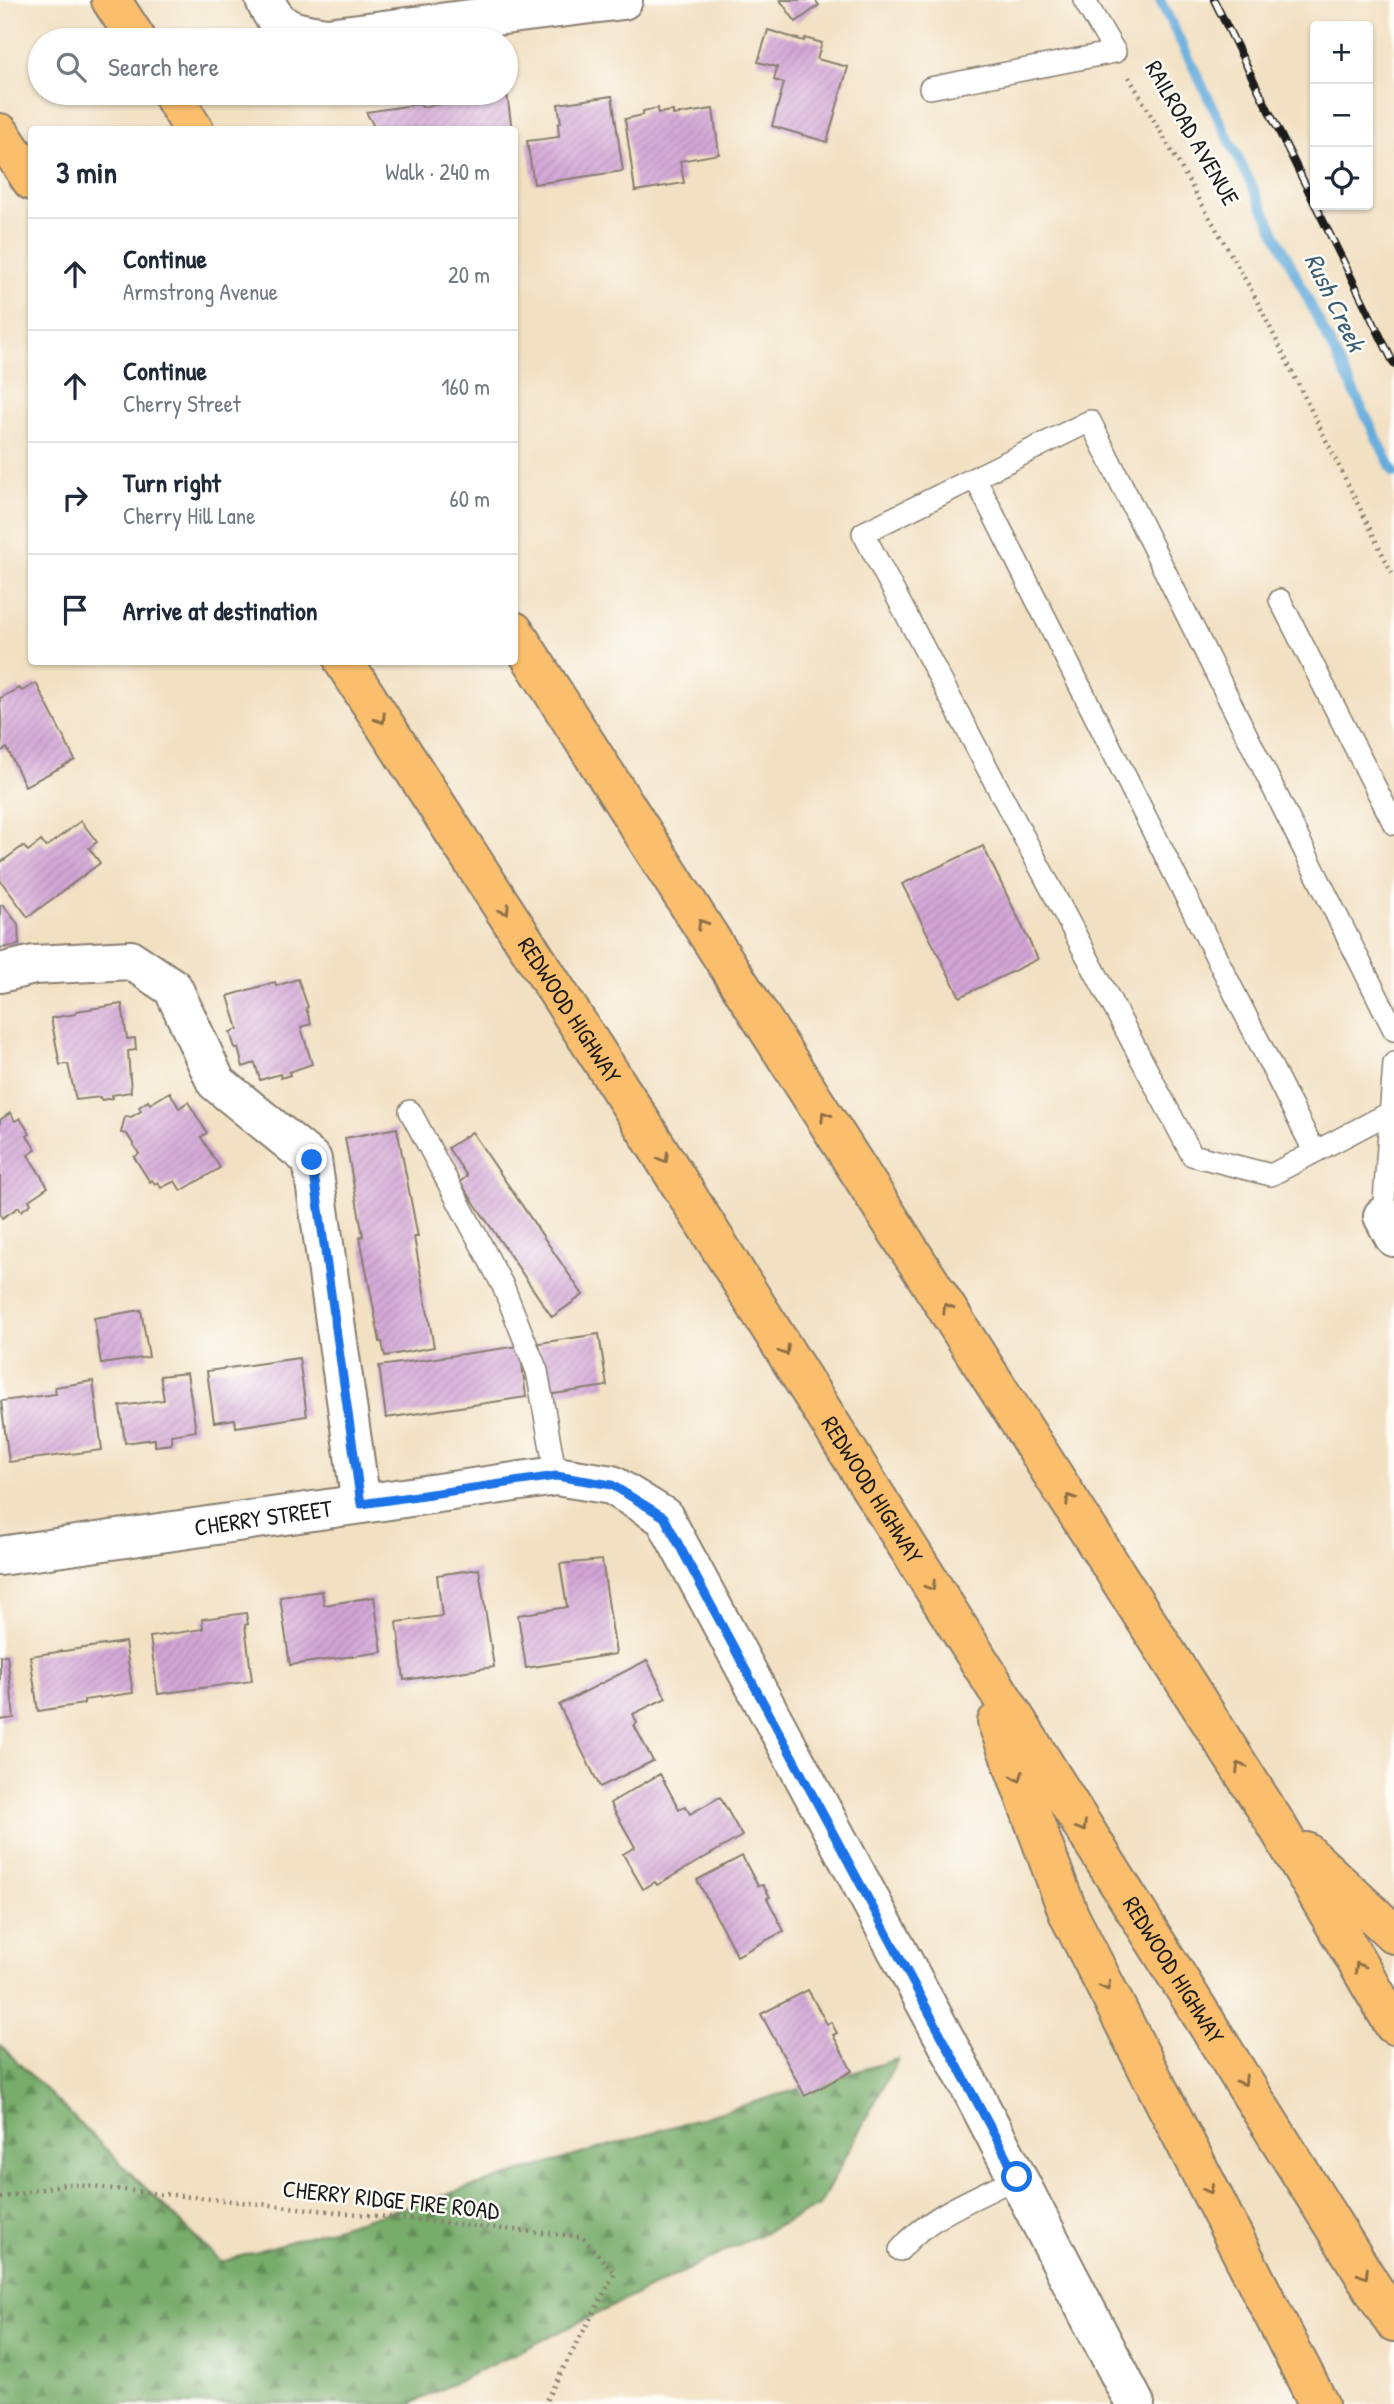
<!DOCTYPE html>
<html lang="en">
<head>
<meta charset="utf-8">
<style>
	body { margin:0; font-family:"Patrick Hand",sans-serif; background:#f6f6f7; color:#1f2937 }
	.controls { position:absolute; right:21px; top:21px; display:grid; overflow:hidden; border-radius:7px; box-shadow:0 2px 5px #0004 }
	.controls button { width:63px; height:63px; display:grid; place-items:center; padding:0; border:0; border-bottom:2px solid #e0e1e3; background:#fff; color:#1f2937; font:35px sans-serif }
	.stop { position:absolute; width:21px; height:21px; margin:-16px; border:5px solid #1a73e8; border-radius:50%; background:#fff }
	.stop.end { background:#1a73e8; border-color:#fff; box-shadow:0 2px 7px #0008 }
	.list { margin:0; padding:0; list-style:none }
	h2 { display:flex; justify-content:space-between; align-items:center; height:91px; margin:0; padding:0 28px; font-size:30px }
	h2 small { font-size:23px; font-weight:400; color:#747a83 }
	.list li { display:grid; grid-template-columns:46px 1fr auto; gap:21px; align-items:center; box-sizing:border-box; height:112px; padding:0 28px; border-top:2px solid #e0e1e3 }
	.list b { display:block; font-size:26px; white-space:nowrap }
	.list p { margin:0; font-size:23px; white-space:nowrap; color:#747a83 }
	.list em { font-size:23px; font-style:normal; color:#747a83 }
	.icon { flex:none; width:38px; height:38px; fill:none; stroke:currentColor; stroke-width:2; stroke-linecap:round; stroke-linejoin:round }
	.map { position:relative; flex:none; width:1394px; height:2404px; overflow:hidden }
	.search { position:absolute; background:#fff; box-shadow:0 2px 5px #0004; left:28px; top:28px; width:490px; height:77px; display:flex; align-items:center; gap:18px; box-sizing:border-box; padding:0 24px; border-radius:38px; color:#747a83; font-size:26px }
	.panel { position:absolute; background:#fff; box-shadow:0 2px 5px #0004; left:28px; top:126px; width:490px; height:539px; border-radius:7px }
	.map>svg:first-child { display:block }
</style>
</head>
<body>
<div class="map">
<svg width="1394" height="2404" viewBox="0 0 1394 2404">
	<defs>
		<pattern id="forest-firs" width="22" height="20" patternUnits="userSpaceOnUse" patternTransform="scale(1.75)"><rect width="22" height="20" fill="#77ac6a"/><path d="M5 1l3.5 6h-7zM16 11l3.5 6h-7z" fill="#618b56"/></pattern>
		<pattern id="building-hatch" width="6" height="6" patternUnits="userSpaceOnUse" patternTransform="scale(1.75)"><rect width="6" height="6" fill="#d2a5d5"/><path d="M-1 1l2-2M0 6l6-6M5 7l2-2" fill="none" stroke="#b48db6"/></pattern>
	</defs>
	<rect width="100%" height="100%" fill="#fdfcf7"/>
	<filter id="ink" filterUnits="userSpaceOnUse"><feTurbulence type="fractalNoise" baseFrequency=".0143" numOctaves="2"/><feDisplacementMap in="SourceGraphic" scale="14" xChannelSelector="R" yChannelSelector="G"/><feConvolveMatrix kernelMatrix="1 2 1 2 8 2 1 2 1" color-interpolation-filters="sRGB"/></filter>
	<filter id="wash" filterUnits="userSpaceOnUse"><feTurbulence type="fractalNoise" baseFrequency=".00686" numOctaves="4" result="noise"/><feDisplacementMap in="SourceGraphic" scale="28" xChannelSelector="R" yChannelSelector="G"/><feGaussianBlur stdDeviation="1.57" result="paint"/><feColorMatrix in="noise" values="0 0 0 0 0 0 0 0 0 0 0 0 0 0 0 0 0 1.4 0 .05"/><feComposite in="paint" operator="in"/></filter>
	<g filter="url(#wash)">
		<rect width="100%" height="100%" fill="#f2e0c2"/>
		<polygon fill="url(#forest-firs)" stroke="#4a6443" stroke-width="2" points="0,2045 221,2262 898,2059 819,2206 411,2404 0,2404"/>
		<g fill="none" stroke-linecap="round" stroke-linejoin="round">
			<polyline stroke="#65acdc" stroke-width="10" points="1160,0 1394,473"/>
		</g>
		<g id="blocks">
			<g fill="url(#building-hatch)">
				<polygon points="780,0 815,0 819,5 796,22"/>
				<polygon points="768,30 804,41 805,38 822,43 817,59 848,67 827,142 772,126 784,83 774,80 777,67 758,62"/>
				<polygon points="469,93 469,99 507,94 512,130 376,130 366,112 420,104 422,107 452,102 451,96"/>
				<polygon points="612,96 623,171 534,184 527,141 559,137 558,124 561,123 558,104"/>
				<polygon points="658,108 658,113 673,111 673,115 713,109 719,154 680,161 684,183 635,191 625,119 643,115 643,111"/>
				<polygon points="36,683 75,760 25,786 7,748 0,752 2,739 0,698 19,688 22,691"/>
				<polygon points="81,821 97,842 89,848 100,863 28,917 0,880 0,863 23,846 28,851 41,841 46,847"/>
				<polygon points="983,846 1038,959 960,997 902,884"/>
				<polygon points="0,905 3,905 18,924 19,945 0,948"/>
				<polygon points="298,979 308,1007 306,1008 311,1024 301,1027 312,1064 289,1072 290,1075 281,1078 280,1074 260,1080 255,1063 243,1067 238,1048 235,1048 230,1032 238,1029 228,996 275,982 276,986"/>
				<polygon points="122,1004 127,1039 135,1038 136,1050 128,1051 131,1092 112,1095 113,1098 101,1100 100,1097 76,1100 68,1064 60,1065 51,1018 76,1014 76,1011"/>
				<polygon points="170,1092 179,1108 188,1102 207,1133 201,1137 220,1168 181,1191 175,1181 161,1188 158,1182 155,1184 152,1180 150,1182 134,1157 139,1154 127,1134 121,1133 125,1116 131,1117 141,1111 139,1107 148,1101 150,1104"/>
				<polygon points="10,1113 15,1121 20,1118 30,1134 27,1136 36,1150 28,1155 48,1187 29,1200 31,1204 21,1211 19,1207 2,1218 0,1214 0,1120"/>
				<polygon points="397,1128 418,1237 414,1237 434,1347 385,1356 382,1342 380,1342 360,1237 363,1236 345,1138"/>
				<polygon points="472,1132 583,1295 552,1317 460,1182 467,1176 448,1148"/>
				<polygon points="141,1310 149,1357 101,1364 94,1318"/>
				<polygon points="599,1334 607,1386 547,1395 539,1343"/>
				<polygon points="520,1346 526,1397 386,1418 379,1366"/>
				<polygon points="299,1358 307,1416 236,1427 235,1419 214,1422 207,1371"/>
				<polygon points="187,1373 196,1431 171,1435 171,1444 155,1446 155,1439 125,1443 120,1406 164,1400 160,1376"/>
				<polygon points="93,1381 102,1450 9,1462 1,1401 56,1394 55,1387"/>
				<polygon points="602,1560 616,1654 526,1668 518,1615 567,1607 560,1564"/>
				<polygon points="479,1569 494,1667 404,1680 397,1622 442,1616 437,1575"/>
				<polygon points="322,1591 324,1605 374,1597 382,1652 290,1665 280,1597"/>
				<polygon points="246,1613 248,1624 245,1625 252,1681 158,1694 150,1637 203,1629 202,1619"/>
				<polygon points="125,1642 133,1693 84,1700 84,1704 38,1711 30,1656"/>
				<polygon points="7,1655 14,1718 0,1720 0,1656"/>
				<polygon points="647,1660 666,1698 633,1714 637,1723 634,1725 653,1761 600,1787 559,1705"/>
				<polygon points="660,1774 679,1809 685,1806 690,1814 720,1797 742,1836 657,1885 655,1882 643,1889 623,1854 635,1847 610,1803"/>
				<polygon points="742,1856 758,1886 763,1885 770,1897 767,1898 784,1931 737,1956 697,1880"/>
				<polygon points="808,1990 827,2024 831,2022 837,2033 833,2035 852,2071 805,2096 761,2014"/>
			</g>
		</g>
	</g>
	<g filter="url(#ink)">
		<use href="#blocks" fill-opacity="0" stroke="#877e6f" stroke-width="2"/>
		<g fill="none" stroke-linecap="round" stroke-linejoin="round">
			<defs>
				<g id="service">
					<polyline points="930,88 1115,52 1084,0"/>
					<polyline points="975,478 1314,1151"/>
					<polyline points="1280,600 1394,824"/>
					<polyline points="410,1111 503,1286 537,1371 556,1476"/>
					<polyline points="1391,1112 1271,1175 1192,1155 863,533 1090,421 1394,1030"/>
					<polyline points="1383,1216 1394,1063"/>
					<path d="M900,2250C930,2214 977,2198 1017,2177"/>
				</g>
				<g id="minor">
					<path d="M265,0C279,33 295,32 327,37L623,0"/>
					<polyline points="0,973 34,965 131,960 173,988 216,1082 312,1160 361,1504"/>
					<polyline points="1383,1216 1394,1237"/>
					<path id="s1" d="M0,1556L556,1476L612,1485L664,1517L952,2052L1135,2404"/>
				</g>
				<g id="motorway">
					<polyline points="111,0 137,40"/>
					<polyline points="171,93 194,130"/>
					<polyline points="0,133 32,181"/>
					<polyline points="514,631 1276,1824 1394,2025"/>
					<path id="s2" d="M344,662L628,1101L1394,2322"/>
					<polyline points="997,1722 1069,1915 1319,2404"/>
					<polyline points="1306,1852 1394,1934"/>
				</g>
			</defs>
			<use href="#service" stroke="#877e6f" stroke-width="24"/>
			<use href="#minor" stroke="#877e6f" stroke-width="42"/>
			<use href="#motorway" stroke="#877e6f" stroke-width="42"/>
			<g stroke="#877e6f" stroke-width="4.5" stroke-dasharray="2 5" stroke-linecap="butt">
				<polyline points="1129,77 1253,293 1394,577"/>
				<polyline points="0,2198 65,2184 582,2237 615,2273 544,2404"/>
			</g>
			<use href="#service" stroke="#fff" stroke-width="21"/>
			<use href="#minor" stroke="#fff" stroke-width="38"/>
			<use href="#motorway" stroke="#fabe6d" stroke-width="38"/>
			<defs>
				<polyline id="rail" points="1214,0 1394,364"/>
			</defs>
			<use href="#rail" stroke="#1c1c1c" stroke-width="8"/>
			<use href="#rail" stroke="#fdfcf7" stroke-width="5" stroke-dasharray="16" stroke-linecap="butt"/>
		</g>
		<defs><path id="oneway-chevron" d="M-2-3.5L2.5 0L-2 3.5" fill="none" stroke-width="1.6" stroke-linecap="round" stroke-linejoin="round" transform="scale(1.75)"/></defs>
		<g stroke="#8b6d44">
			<use href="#oneway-chevron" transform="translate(381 719) rotate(57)"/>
			<use href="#oneway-chevron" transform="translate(505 910) rotate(57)"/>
			<use href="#oneway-chevron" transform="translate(702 924) rotate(-123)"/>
			<use href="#oneway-chevron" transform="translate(825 1116) rotate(-123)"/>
			<use href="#oneway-chevron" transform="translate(664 1158) rotate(58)"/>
			<use href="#oneway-chevron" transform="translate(947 1308) rotate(-123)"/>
			<use href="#oneway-chevron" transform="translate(785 1351) rotate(58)"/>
			<use href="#oneway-chevron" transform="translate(1070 1499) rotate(-123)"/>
			<use href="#oneway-chevron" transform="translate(931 1586) rotate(58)"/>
			<use href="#oneway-chevron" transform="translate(1240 1767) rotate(-122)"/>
			<use href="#oneway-chevron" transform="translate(1018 1777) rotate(69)"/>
			<use href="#oneway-chevron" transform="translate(1082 1827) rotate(58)"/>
			<use href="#oneway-chevron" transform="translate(1359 1967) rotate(-120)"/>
			<use href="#oneway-chevron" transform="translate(1106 1986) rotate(63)"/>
			<use href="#oneway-chevron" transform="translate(1243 2081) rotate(58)"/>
			<use href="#oneway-chevron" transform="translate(1209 2189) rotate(63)"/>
			<use href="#oneway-chevron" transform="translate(1364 2274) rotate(58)"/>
		</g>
	</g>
	<g fill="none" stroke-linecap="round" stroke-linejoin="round" filter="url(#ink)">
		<polyline stroke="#1a73e8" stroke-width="9" points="312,1160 361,1504 556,1476 612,1485 664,1517 1017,2177"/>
	</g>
	<g text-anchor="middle" stroke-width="5" stroke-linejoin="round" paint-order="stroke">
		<g font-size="24" fill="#1c1c1c" stroke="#fdfcf7">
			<text transform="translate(1192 133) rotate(60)" y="8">RAILROAD AVENUE</text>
			<text dy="8" stroke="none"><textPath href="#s2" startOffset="415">REDWOOD HIGHWAY</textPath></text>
			<text dy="8" stroke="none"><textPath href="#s2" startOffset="982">REDWOOD HIGHWAY</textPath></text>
			<text dy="8" stroke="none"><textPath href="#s1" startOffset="266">CHERRY STREET</textPath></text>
			<text dy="8" stroke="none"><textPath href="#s2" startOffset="1549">REDWOOD HIGHWAY</textPath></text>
			<text transform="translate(391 2200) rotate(6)" y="8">CHERRY RIDGE FIRE ROAD</text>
		</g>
		<g font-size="26" font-style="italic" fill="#3d5d72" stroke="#fdfcf7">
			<text transform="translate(1335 302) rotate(64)" y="9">Rush Creek</text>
		</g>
	</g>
</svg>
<div class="controls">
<button>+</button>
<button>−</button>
<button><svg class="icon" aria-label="locate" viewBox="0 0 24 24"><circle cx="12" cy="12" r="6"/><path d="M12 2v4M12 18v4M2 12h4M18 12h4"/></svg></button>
</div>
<div class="stop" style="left:1017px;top:2177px"></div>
<div class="stop end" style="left:312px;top:1160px"></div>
<div class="search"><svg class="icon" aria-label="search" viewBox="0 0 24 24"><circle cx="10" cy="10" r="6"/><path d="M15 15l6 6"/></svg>Search here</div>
<section class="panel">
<h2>3 min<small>Walk · 240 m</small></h2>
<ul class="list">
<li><svg class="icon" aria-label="ahead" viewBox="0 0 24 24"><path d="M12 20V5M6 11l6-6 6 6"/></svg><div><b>Continue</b><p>Armstrong Avenue</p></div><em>20 m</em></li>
<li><svg class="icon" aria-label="ahead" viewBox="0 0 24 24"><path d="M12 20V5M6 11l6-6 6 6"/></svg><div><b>Continue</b><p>Cherry Street</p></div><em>160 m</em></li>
<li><svg class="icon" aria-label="right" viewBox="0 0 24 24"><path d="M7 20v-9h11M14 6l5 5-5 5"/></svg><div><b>Turn right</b><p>Cherry Hill Lane</p></div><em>60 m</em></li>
<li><svg class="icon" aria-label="arrive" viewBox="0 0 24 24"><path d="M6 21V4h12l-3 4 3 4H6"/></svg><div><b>Arrive at destination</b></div></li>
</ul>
</section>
</div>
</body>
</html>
